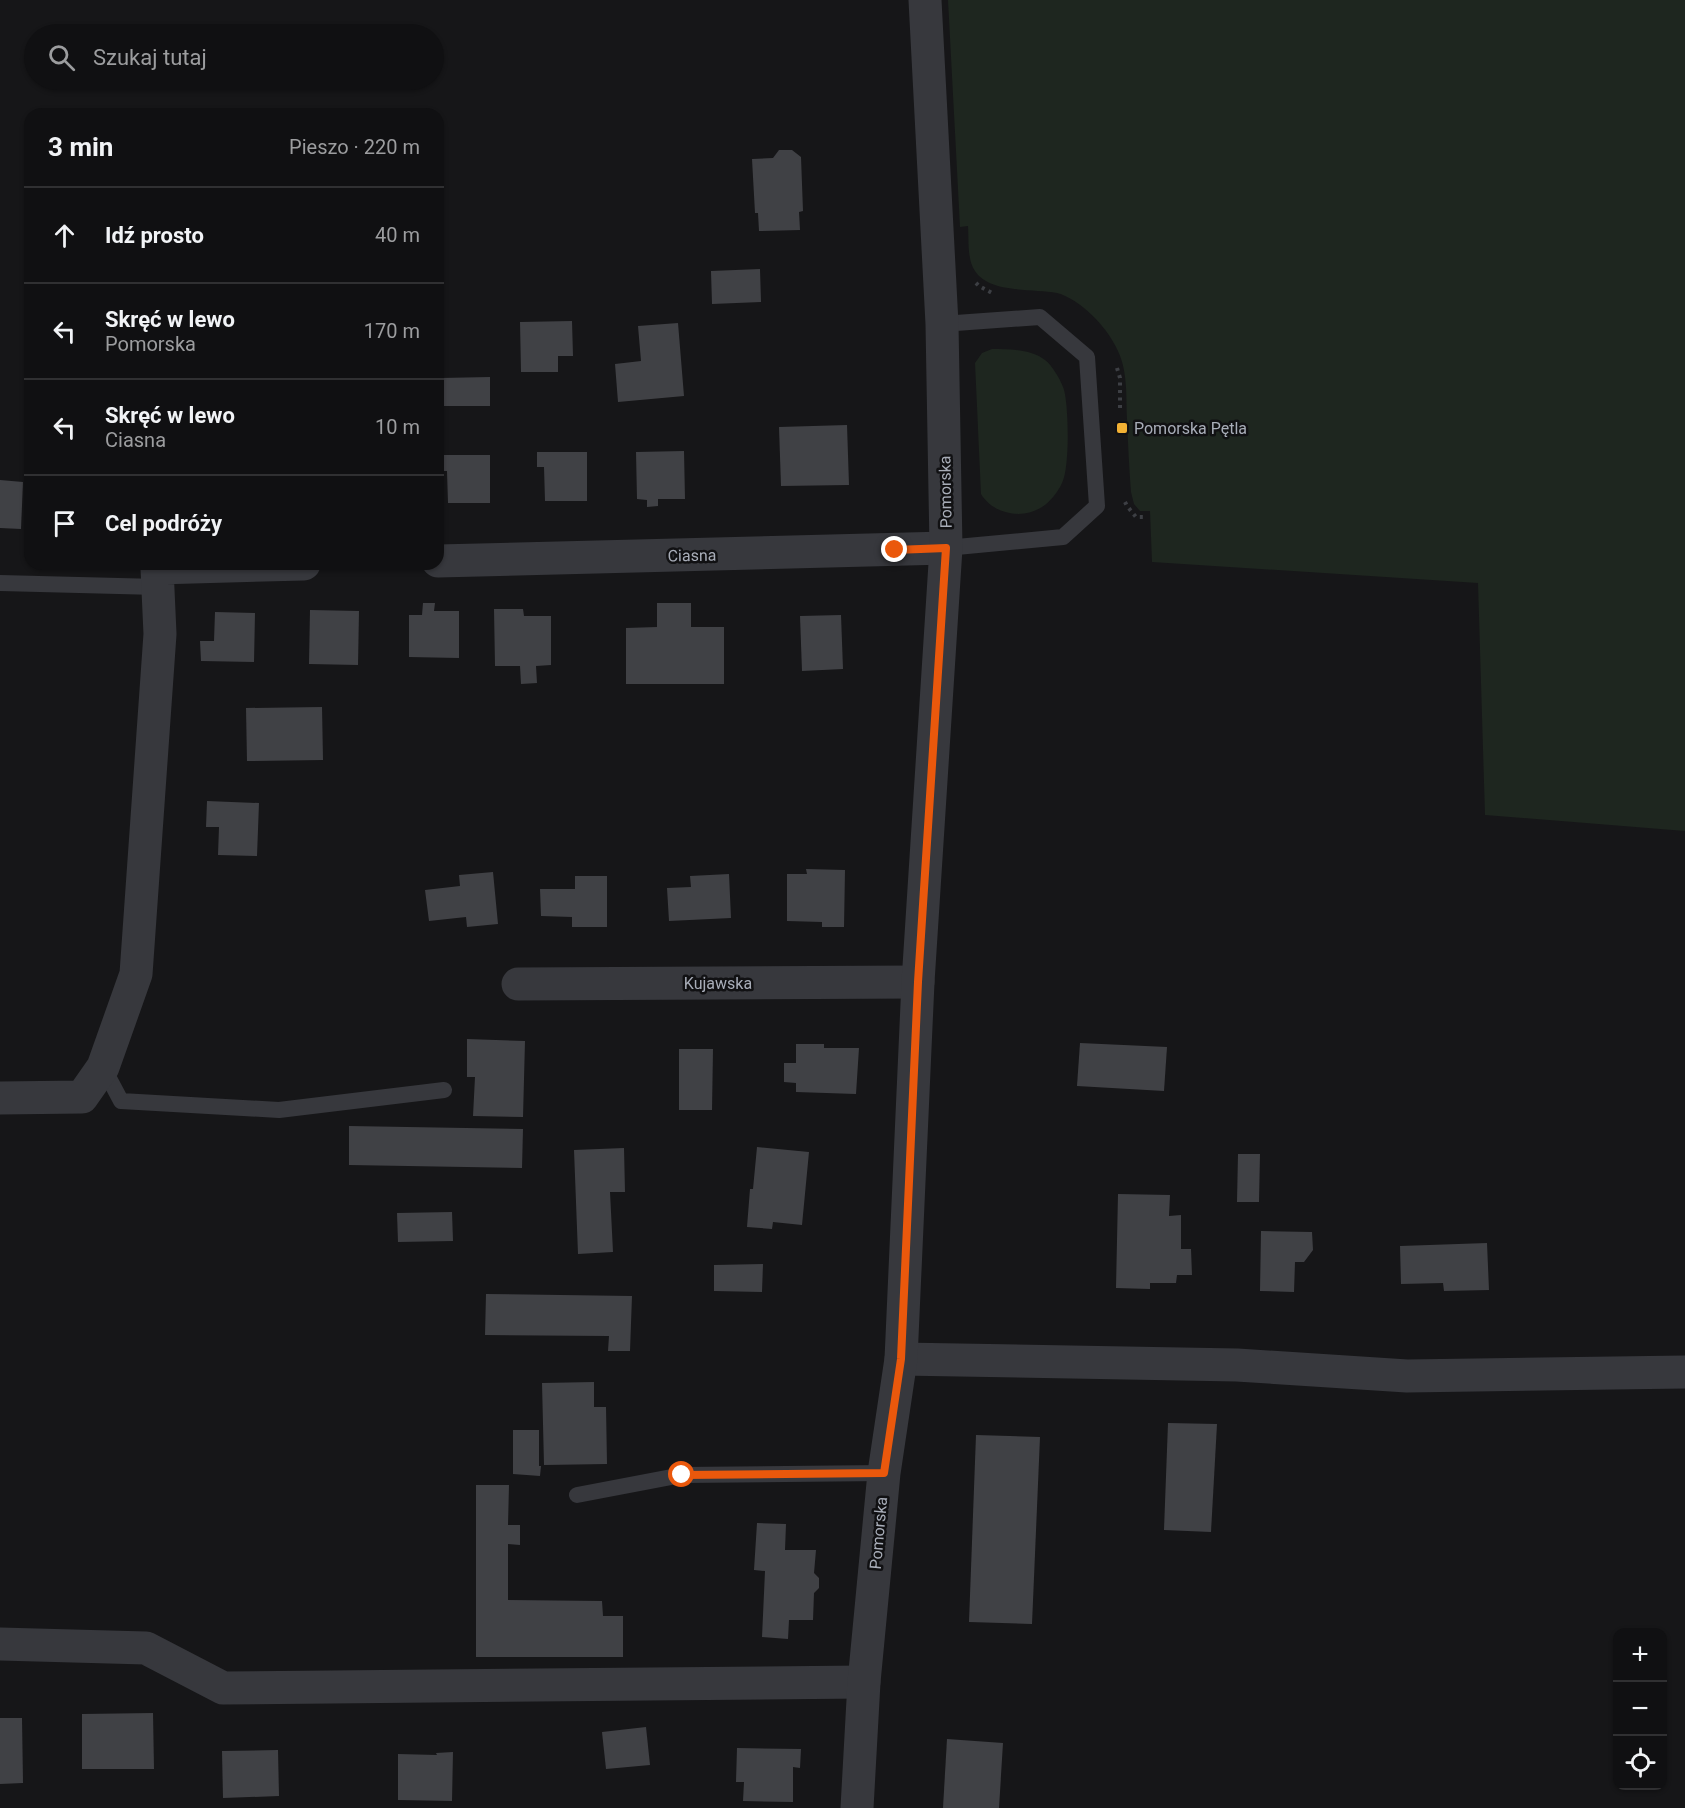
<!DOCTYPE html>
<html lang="pl">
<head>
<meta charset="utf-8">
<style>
	body { margin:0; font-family:Roboto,sans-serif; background:#19191b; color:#f1f3f6 }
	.controls { position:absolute; right:18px; bottom:18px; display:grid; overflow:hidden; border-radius:12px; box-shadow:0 2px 4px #0004 }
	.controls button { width:54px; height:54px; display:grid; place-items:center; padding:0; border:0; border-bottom:2px solid #303032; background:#101012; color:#f1f3f6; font:30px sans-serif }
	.stop { position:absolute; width:18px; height:18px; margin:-14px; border:4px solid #ea580c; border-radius:50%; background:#fff }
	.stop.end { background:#ea580c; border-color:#fff; box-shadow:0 2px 6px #0008 }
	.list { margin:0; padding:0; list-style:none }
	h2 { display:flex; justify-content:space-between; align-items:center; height:78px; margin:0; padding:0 24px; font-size:26px }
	h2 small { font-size:20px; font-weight:400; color:#9c9d9f }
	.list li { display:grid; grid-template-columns:39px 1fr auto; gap:18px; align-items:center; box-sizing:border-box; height:96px; padding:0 24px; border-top:2px solid #303032 }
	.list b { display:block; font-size:22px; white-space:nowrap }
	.list p { margin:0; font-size:20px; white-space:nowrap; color:#9c9d9f }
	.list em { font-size:20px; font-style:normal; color:#9c9d9f }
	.icon { flex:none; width:33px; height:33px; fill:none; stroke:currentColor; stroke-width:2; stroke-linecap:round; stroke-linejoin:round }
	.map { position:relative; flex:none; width:1685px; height:1808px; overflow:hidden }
	.search { position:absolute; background:#101012; box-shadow:0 2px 4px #0004; left:24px; top:24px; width:420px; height:66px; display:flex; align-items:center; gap:15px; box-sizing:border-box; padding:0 21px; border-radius:33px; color:#9c9d9f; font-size:22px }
	.panel { position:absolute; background:#101012; box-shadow:0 2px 4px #0004; left:24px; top:108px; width:420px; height:462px; border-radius:18px }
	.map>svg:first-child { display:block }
</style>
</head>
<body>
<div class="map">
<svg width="1685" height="1808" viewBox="0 0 1685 1808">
	<rect width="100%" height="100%" fill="#161618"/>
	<g fill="#1e261f">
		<path d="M948,0H1685V831L1485,815L1478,583L1152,562L1150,511H1140L1134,504L1131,492C1129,468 1128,443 1127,419C1126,394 1128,369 1116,347C1106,326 1080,299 1057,293C1033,288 990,294 975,271C967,260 969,240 968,226L960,227Z"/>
		<path d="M992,349C1008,349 1032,349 1045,360C1052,365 1060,379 1063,387C1069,401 1070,469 1062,483C1058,492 1050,502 1042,507C1022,520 993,514 981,494L975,363L982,353Z"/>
	</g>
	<g fill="#404145">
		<polygon points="779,150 792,150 801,157 803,211 799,212 800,230 759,231 758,213 755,213 752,159 773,158"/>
		<polygon points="760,269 761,302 712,304 711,271"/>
		<polygon points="572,321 573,356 558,356 558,372 521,372 520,322"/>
		<polygon points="678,323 684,396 618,402 615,364 641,361 638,326"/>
		<polygon points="490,377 490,406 441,406 441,378"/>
		<polygon points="847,425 849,485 781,486 779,427"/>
		<polygon points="684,451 685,499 658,499 658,506 647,507 647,500 637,499 636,452"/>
		<polygon points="537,452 587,452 587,501 545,501 544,467 537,467"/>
		<polygon points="439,455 490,455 490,503 448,503 447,471 439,471"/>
		<polygon points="0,480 23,482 21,529 0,528"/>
		<polygon points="423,603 435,603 434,611 459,611 459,658 409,657 409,615 422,615"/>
		<polygon points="657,603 691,603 691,627 724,627 724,684 626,684 626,628 657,627"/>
		<polygon points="494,609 523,609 524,616 551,616 551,665 536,666 537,683 521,684 520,666 495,666"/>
		<polygon points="310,610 359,611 358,665 309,664"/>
		<polygon points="215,612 255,613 254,662 201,661 200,641 214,641"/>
		<polygon points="841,615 843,669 802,671 800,616"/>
		<polygon points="322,707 323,760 247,761 246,708"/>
		<polygon points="207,801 259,803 257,856 218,855 219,827 206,827"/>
		<polygon points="806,869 845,870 844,927 822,927 822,922 787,921 787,874 807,874"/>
		<polygon points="493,872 498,924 467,927 466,917 429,921 425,890 460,886 459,875"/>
		<polygon points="729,874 731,918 669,921 667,888 691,887 690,876"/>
		<polygon points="575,876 607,876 607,927 572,927 572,917 541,916 540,889 575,889"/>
		<polygon points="467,1039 525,1041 523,1117 473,1116 475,1077 467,1077"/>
		<polygon points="1080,1043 1167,1047 1164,1091 1077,1086"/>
		<polygon points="796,1044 824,1044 824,1048 859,1048 856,1094 796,1092 796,1083 784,1082 784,1063 796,1063"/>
		<polygon points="679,1049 713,1049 712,1110 679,1110"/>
		<polygon points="349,1126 523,1129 522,1168 349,1165"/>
		<polygon points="757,1147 809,1152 802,1225 773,1222 772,1229 747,1227 750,1189 753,1189"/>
		<polygon points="624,1148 625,1192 610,1192 613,1252 578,1254 574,1150"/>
		<polygon points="1238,1154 1260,1154 1259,1202 1237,1202"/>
		<polygon points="1118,1194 1170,1195 1169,1216 1181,1215 1181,1249 1191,1249 1192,1275 1177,1275 1176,1283 1150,1283 1150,1289 1116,1288"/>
		<polygon points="452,1212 453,1241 398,1242 397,1213"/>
		<polygon points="1261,1231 1312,1232 1313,1250 1304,1262 1295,1262 1294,1292 1260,1291"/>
		<polygon points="1487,1243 1489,1290 1444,1291 1443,1283 1401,1284 1400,1246"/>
		<polygon points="763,1264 762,1292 714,1291 714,1265"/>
		<polygon points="486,1294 632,1296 630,1351 608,1351 609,1336 485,1335"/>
		<polygon points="594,1382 594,1407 606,1407 607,1464 544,1465 542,1383"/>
		<polygon points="1168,1423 1217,1424 1211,1532 1164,1530"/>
		<polygon points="513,1430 539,1430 539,1466 541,1466 540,1476 513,1474"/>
		<polygon points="976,1435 1040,1437 1032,1624 969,1622"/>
		<polygon points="476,1485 509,1485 508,1525 520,1525 520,1545 508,1544 508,1600 602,1601 603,1616 623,1616 623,1657 476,1657"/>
		<polygon points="757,1523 786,1524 785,1550 816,1550 814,1573 819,1578 819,1588 814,1593 813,1620 789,1620 788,1639 762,1637 765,1571 754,1570"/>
		<polygon points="153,1713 154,1769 82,1769 82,1714"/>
		<polygon points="0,1718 22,1718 23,1783 0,1784"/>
		<polygon points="646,1727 650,1765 606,1769 602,1732"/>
		<polygon points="947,1739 1003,1743 999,1808 943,1808"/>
		<polygon points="737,1748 801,1749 800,1768 793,1767 793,1802 743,1801 744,1782 736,1782"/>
		<polygon points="278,1750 279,1796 223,1798 222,1751"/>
		<polygon points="453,1752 452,1801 398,1800 398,1754 437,1755 436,1753"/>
	</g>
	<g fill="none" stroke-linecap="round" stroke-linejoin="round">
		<g stroke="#3d3f44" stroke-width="4" stroke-dasharray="3 4.5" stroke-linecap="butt">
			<polyline points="976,283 979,286 992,293"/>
			<polyline points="1117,368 1120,378 1120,411"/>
			<polyline points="1125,502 1127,506 1136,517 1146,517"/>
		</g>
		<g stroke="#37383d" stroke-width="16">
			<polyline points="942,324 1040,317 1087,357 1097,506 1063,537 946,548"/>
			<polyline points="0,583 158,587"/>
			<polyline points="103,1067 121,1101 279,1110 444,1090"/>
			<polyline points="577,1495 682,1475 884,1473"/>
		</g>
		<g stroke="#37383d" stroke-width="33">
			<polyline points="438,561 946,548"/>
			<polyline points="518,984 918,982"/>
			<polyline points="0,1098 82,1097 103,1067 136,974 160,634 157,568 304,564"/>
			<polyline points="901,1359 1237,1365 1407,1376 1685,1372"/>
			<polyline points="0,1644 146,1648 223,1688 864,1682"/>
			<polyline points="857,1808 864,1682 884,1473 901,1359 918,982 946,548 942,324 925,0"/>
		</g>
	</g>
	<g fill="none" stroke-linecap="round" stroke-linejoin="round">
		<polyline stroke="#ea580c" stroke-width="8" points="682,1475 884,1473 901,1359 918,982 946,548 895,550"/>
	</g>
	<rect fill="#f2b134" stroke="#111113" stroke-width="2" x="1116" y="422" width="12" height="12" rx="3"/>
	<g text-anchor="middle" stroke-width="5" stroke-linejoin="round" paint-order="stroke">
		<g font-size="16" fill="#a8adb8" stroke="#111113" text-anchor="start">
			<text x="1134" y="434">Pomorska Pętla</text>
		</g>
		<g font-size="16" fill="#a8adb8" stroke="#111113">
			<text transform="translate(945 492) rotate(-91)" y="6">Pomorska</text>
			<text transform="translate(692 555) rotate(-1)" y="6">Ciasna</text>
			<text x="718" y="989">Kujawska</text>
			<text transform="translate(878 1533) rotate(-85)" y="6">Pomorska</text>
		</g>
	</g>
</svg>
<div class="controls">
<button>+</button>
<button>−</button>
<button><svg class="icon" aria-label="locate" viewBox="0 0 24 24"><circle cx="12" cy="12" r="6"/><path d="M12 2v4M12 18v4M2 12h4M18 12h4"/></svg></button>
</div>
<div class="stop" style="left:682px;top:1475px"></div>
<div class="stop end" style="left:895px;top:550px"></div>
<div class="search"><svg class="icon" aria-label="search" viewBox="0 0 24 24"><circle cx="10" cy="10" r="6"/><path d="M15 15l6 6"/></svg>Szukaj tutaj</div>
<section class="panel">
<h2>3 min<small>Pieszo · 220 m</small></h2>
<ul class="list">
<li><svg class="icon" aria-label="ahead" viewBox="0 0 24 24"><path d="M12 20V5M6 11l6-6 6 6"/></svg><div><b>Idź prosto</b></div><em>40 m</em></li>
<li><svg class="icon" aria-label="left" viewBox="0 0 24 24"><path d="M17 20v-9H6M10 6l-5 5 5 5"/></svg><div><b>Skręć w lewo</b><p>Pomorska</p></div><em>170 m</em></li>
<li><svg class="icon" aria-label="left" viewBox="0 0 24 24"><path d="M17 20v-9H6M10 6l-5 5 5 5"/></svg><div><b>Skręć w lewo</b><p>Ciasna</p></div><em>10 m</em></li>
<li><svg class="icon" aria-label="arrive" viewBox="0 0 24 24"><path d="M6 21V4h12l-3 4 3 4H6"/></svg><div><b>Cel podróży</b></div></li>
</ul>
</section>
</div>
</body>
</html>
